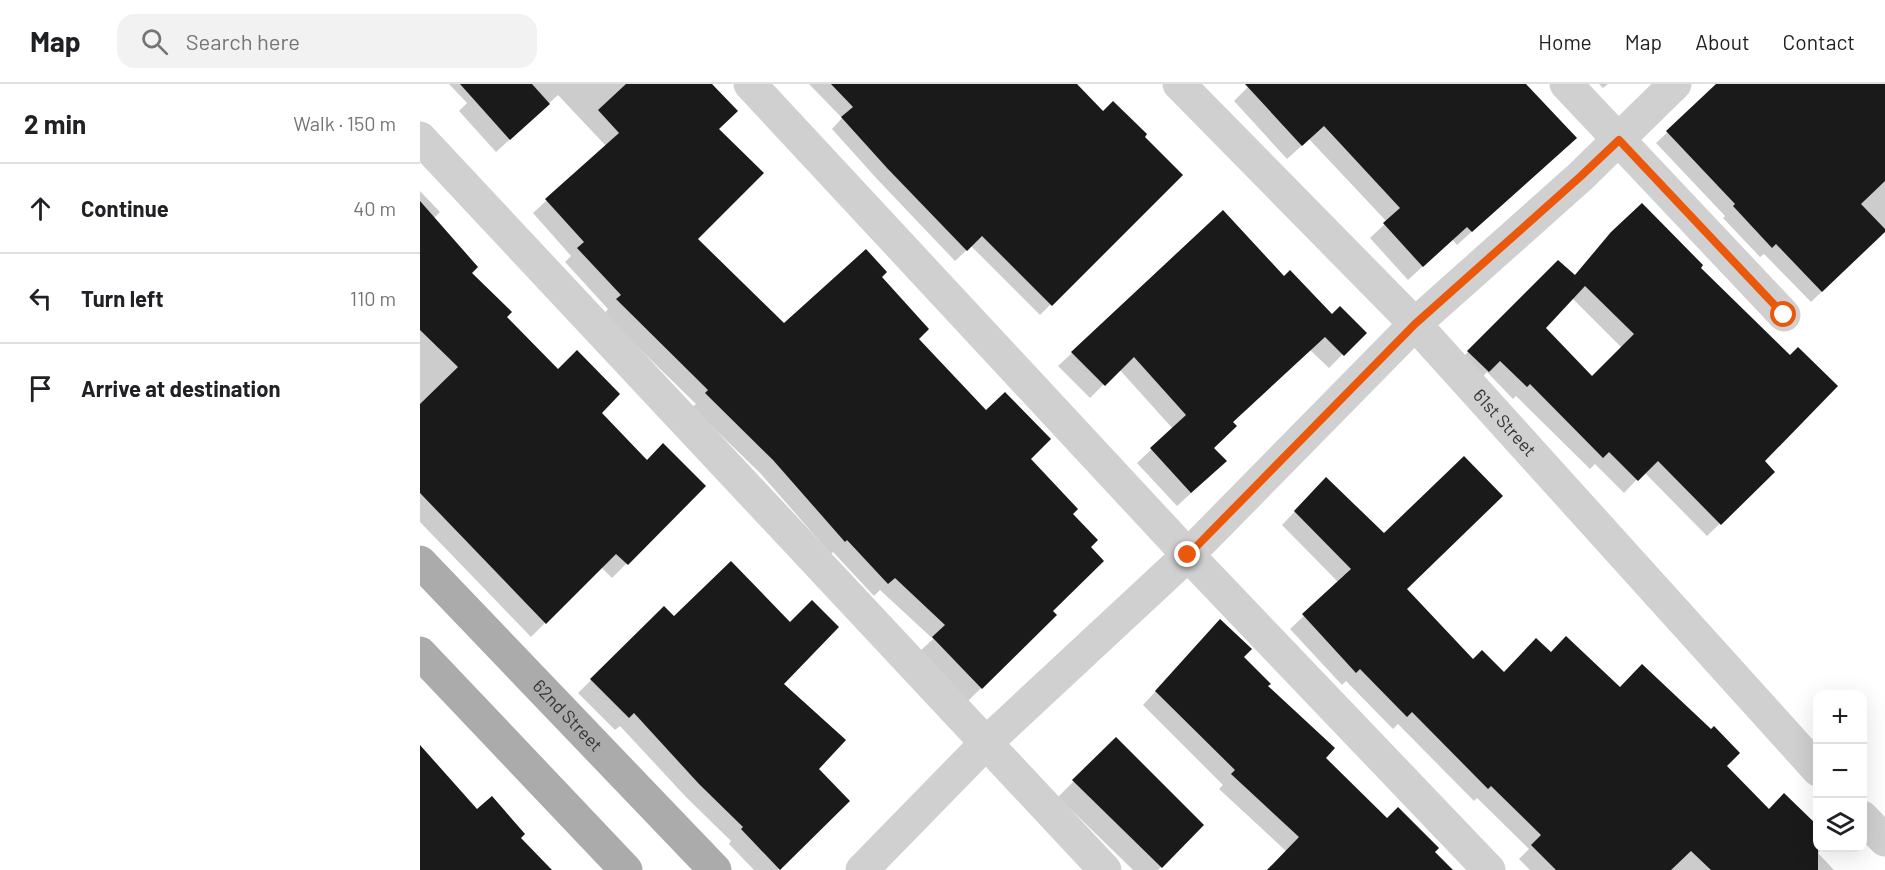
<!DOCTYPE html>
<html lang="en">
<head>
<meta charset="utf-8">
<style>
	body { margin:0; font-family:Barlow,sans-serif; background:#f2f2f2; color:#202124 }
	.controls { position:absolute; right:18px; bottom:18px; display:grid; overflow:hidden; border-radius:12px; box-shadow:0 6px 24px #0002 }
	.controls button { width:54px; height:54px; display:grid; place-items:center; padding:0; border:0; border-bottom:2px solid #e0e0e0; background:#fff; color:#202124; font:30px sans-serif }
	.stop { position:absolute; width:18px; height:18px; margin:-14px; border:4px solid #ea580c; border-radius:50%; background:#fff }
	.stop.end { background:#ea580c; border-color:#fff; box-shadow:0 2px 6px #0008 }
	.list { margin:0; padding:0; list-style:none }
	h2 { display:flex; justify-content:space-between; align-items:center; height:78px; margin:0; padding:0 24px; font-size:26px }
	h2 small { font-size:20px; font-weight:400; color:#757577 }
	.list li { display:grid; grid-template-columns:39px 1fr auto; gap:18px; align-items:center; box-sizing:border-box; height:90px; padding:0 24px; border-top:2px solid #e0e0e0 }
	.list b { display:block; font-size:22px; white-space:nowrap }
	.list em { font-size:20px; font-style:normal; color:#757577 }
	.icon { flex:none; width:33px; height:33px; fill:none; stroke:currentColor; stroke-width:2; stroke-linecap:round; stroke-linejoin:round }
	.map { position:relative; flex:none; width:1465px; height:786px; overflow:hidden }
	header { display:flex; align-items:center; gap:36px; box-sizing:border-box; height:84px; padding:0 30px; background:#fff; border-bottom:2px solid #e0e0e0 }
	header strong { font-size:28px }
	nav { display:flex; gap:33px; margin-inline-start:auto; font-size:21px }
	.search { width:420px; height:54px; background:#f2f2f2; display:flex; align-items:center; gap:15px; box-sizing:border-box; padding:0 21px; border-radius:18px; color:#757577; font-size:22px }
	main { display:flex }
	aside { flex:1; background:#fff }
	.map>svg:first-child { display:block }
</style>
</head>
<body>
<header>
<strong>Map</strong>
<div class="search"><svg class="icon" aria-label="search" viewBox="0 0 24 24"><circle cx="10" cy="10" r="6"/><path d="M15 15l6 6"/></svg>Search here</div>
<nav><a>Home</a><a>Map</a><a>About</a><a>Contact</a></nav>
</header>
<main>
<aside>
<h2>2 min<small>Walk · 150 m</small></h2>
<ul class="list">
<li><svg class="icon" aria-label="ahead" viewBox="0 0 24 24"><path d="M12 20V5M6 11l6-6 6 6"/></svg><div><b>Continue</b></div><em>40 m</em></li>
<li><svg class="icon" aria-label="left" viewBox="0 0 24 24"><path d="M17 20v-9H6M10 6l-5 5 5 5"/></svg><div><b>Turn left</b></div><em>110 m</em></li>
<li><svg class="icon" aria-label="arrive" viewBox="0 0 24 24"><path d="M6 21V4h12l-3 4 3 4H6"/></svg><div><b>Arrive at destination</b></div></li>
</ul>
</aside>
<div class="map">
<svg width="1465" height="786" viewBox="0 0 1465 786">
	<rect width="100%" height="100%" fill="#fff"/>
	<g fill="#0003" fill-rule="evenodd">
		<polygon points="29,0 291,0 297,45 276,155 363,241 460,193 497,255 609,375 651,430 669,463 631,527 635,531 548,617 500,567 513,555 460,506 454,512 413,468 411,470 340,389 272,323 276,320 184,230 188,225 145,178 151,172 113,129 186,62 138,11 76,68 39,27 47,19"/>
		<polygon points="389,0 655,0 683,29 723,53 761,91 620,231 551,162 535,177 457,95 412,45 422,34"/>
		<polygon points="831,0 1104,0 1141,67 1037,161 1032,155 988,196 950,154 967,138 889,55 867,75 814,17"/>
		<polygon points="1179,0 1188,0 1183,4"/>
		<polygon points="1300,0 1458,0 1465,7 1465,147 1391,218 1344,170 1340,173 1303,134 1305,132 1236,59"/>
		<polygon points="0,107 20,128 13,135 51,189 85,233 227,378 284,402 192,494 181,483 111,553 0,438"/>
		<polygon points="803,128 864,194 912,232 944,249 909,284 890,266 812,339 792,364 791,391 757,422 717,379 753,345 699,285 670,314 638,282"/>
		<path d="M1179,163L1279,184L1343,377L1353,388L1287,452L1224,388L1204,409L1175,380L1170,385L1096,312L1093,315L1067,288L1055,300L1036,280L1138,178L1154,192ZM1152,214L1202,264L1172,294L1124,244Z"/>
		<polygon points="893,408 1053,578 1084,590 1131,570 1199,605 1305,682 1349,727 1398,764 1403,764 1398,769 1414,786 1110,786 1099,775 1109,765 1057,714 1054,717 978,640 973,645 926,597 922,601 870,545 919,499 862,441"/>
		<polygon points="244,524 254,534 362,600 397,685 428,717 358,786 334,786 309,760 311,757 266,713 200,642 195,646 158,609"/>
		<polygon points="787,551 822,573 903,674 967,736 1013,768 1031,786 849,786 867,768 799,705 803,701 723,621"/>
		<polygon points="696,655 782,741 738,786 713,786 638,713"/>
	</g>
	<g fill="#1a1a1a" fill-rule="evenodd">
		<polygon points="40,0 112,0 130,20 90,56"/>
		<polygon points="206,0 292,0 318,27 299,45 344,89 278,155 364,239 446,165 467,188 462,193 509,245 499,255 566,326 585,308 631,355 611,375 658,425 653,430 678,456 671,463 684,477 633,527 637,531 562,605 512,553 525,541 475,494 468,500 427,456 425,458 353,376 285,309 288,306 196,215 201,211 157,164 164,158 125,115 199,49 178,26"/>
		<polygon points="411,0 657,0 683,27 693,17 727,50 725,53 763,91 632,222 562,152 547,167 467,84 421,33 433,23"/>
		<polygon points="825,0 1106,0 1157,54 1052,148 1047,143 1003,183 963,139 980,124 904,42 882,62"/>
		<polygon points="1296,0 1465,0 1465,97 1441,120 1465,145 1465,148 1402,208 1356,160 1352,164 1313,122 1315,120 1246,47"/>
		<polygon points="0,117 58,183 52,189 92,228 87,233 138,285 157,266 200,310 182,329 227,376 243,359 286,402 208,481 196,470 126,540 0,409 0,320 38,283 0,246"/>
		<path d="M1222,119L1283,181L1281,184L1370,271L1378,263L1418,302L1345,377L1355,388L1301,441L1238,377L1218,397L1189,368L1183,374L1110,300L1107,303L1080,277L1069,288L1047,267L1138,176L1155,191L1191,148ZM1165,202L1214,250L1172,292L1126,244Z"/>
		<polygon points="803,126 864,192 870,186 912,230 920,222 947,249 924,272 905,253 813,338 817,342 794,364 807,377 771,409 730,364 766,331 714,273 685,302 651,268"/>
		<polygon points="1044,372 1083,412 987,505 1053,575 1062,566 1084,588 1116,554 1131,568 1146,552 1200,603 1222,580 1291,645 1294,642 1320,669 1307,682 1349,725 1364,709 1398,742 1398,786 1291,786 1271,767 1251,786 1136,786 1111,761 1121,751 1071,702 1068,705 992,628 987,633 940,585 936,589 882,530 931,485 874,427 906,393 964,449"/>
		<polygon points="311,477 370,538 392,516 419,543 364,600 426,656 399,685 430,717 360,786 321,745 323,743 279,700 214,629 209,634 170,595 244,522 254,532"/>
		<polygon points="800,535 832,565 824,573 851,600 848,602 915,664 906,674 967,734 978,723 1019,764 1015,768 1033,786 847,786 879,753 811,690 815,686 735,607"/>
		<polygon points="696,653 784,741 742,784 652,696"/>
		<polygon points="0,661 57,725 72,712 105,750 101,754 132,786 0,786"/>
	</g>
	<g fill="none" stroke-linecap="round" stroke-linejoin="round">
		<g stroke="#d0d0d0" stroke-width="33">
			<polyline points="330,0 768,471 1069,786"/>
			<path id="s1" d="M759,0L995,240L1398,686"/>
			<polyline points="1146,0 1364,231"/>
			<polyline points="0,54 685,786"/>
			<polyline points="1442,733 1465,756"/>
			<polyline points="442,786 566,659 768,471 995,240 1161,92 1255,0"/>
		</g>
		<g stroke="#ababab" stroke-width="33">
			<path id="s2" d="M0,478L295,786"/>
			<polyline points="0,569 206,786"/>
		</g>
	</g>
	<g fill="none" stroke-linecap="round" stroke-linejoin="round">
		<polyline stroke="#ea580c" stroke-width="8" points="768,471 995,240 1161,92 1199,56 1364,231"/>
	</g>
	<g text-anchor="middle" stroke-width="6" stroke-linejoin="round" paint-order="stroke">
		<g font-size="18" fill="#333" stroke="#fff">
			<text dy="6" stroke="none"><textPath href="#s1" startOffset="470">61st Street</textPath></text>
			<text dy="6" stroke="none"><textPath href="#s2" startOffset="213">62nd Street</textPath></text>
		</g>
	</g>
</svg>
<div class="controls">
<button>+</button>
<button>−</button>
<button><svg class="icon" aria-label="layers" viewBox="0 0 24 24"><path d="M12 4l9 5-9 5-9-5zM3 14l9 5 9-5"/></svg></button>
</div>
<div class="stop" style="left:1364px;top:231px"></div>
<div class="stop end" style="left:768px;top:471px"></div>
</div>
</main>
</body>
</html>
